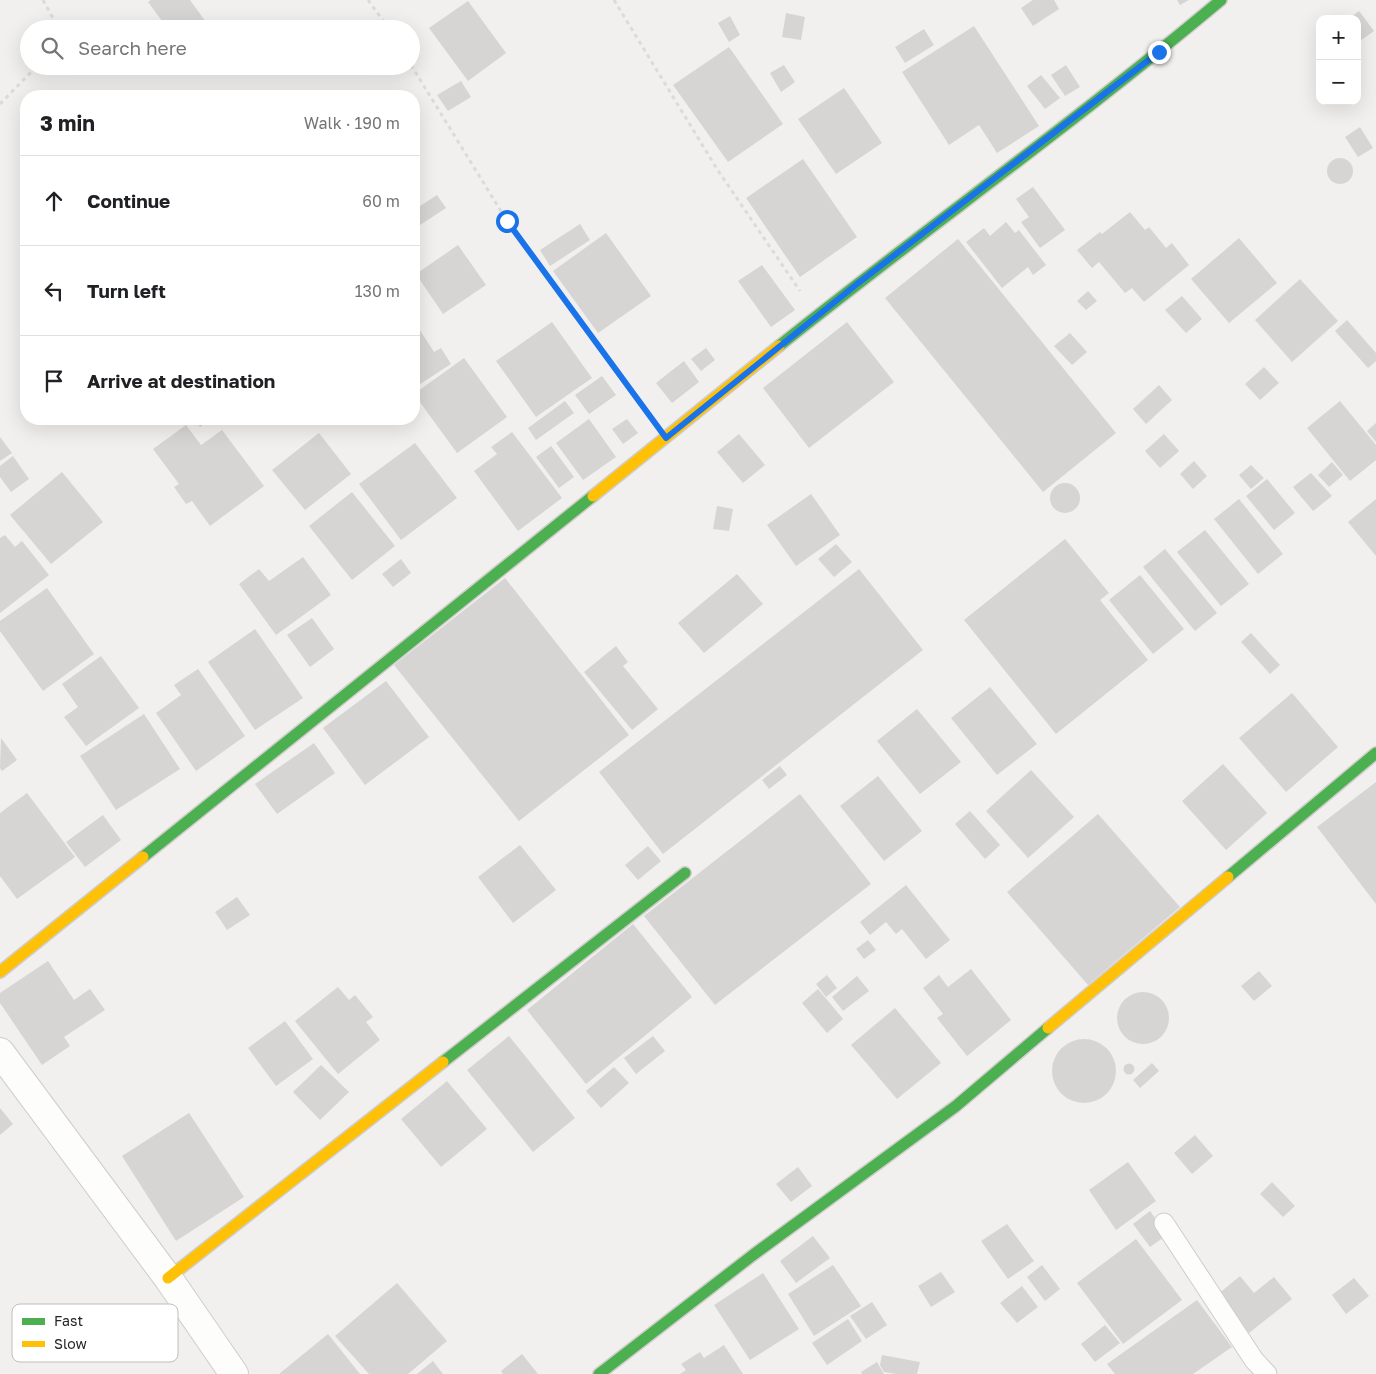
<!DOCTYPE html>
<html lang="en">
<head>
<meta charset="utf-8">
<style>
	body { margin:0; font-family:"Golos Text",sans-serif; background:#f6f6f6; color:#202124 }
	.controls { position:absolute; right:15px; top:15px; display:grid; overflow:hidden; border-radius:10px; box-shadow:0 5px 20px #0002 }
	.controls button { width:45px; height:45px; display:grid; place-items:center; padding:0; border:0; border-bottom:1px solid #e0e0e0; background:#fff; color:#202124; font:25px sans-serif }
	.stop { position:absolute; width:15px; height:15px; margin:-11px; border:4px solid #1a73e8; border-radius:50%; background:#fff }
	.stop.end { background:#1a73e8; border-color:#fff; box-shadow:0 1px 5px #0008 }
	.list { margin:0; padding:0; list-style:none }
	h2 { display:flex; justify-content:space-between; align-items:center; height:65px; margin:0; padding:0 20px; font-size:21px }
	h2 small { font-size:16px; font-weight:400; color:#757577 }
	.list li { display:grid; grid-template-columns:32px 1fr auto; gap:15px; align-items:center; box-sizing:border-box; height:90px; padding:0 20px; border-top:1px solid #e0e0e0 }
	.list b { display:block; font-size:19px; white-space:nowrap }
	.list em { font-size:16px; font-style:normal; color:#757577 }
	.icon { flex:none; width:28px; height:28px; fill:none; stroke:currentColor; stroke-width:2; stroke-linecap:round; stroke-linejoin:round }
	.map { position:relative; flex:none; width:1376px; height:1374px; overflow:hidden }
	.search { position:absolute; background:#fff; box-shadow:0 5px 20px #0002; left:20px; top:20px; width:400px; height:55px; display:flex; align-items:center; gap:12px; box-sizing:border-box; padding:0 18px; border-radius:28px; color:#757577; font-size:19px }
	.panel { position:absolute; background:#fff; box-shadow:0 5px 20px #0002; left:20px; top:90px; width:400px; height:335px; border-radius:20px }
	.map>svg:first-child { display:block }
</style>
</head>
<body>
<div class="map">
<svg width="1376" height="1374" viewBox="0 0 1376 1374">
	<rect width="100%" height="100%" fill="#f2f0ee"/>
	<g fill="#d6d5d4">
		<polygon points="151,0 190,0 211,29 168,29 148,2"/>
		<polygon points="1033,0 1054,0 1059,9 1033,26 1021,8"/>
		<polygon points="1177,0 1189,0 1180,5"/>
		<polygon points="468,1 506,53 468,81 429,28"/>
		<polygon points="1359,11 1374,31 1357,43 1357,19 1348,19"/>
		<polygon points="786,13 805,17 801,40 782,37"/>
		<polygon points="730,16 740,35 729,42 718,23"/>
		<polygon points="974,26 1039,126 997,153 979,125 949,145 902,72"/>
		<polygon points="924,29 934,45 905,63 895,47"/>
		<polygon points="729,47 783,124 728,162 673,85"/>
		<polygon points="784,65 795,82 781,92 770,73"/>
		<polygon points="1066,65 1080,87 1065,96 1051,75"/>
		<polygon points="1041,75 1060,98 1045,109 1027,86"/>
		<polygon points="461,81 471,97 448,111 437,95"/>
		<polygon points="844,88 882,143 836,174 798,119"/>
		<polygon points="1360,127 1373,148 1358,157 1345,137"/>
		<circle cx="1340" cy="171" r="13"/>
		<polygon points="803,159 857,237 800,277 746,198"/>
		<polygon points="1033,187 1065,230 1040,248 1021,222 1029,217 1016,199"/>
		<polygon points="437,195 446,208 414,229 414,210"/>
		<polygon points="1130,212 1145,230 1149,227 1166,248 1172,243 1189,265 1144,302 1132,288 1125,293 1099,262 1092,268 1077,250 1100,232 1102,234"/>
		<polygon points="1006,222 1015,233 1019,230 1046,265 1033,275 1028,267 1002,288 966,242 984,228 990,236"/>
		<polygon points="580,224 590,240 550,266 540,250"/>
		<polygon points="606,233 651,296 598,333 553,271"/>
		<polygon points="1239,238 1277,283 1229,323 1191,279"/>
		<polygon points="958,239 1116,433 1043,492 885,298"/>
		<polygon points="458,245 486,285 443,314 416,274"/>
		<polygon points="762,265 795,310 771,327 738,281"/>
		<polygon points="1300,279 1338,321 1292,362 1255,320"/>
		<polygon points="1088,291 1097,301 1086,310 1077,301"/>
		<polygon points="1182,296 1202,319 1186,333 1165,310"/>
		<polygon points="1347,320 1376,353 1376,361 1368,368 1335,331"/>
		<polygon points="414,321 434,352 441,348 451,364 414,388"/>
		<polygon points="552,322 592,378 536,417 496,361"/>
		<polygon points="847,322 894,382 809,448 763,388"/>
		<polygon points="1070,333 1087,352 1072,365 1054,346"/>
		<polygon points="706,348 715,360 701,371 691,359"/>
		<polygon points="464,358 507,417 457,453 414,394"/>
		<polygon points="684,361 699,382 672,403 656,383"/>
		<polygon points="1264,367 1279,383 1260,400 1245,384"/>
		<polygon points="602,376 616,395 589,414 575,395"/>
		<polygon points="1159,385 1172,400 1146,424 1133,409"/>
		<polygon points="565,401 574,413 536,440 528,428"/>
		<polygon points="1340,401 1376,445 1376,460 1350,481 1307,428"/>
		<polygon points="194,419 211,419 200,427"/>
		<polygon points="589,419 616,457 583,480 556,443"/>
		<polygon points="627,419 638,433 623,444 612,429"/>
		<polygon points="1376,423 1376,442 1367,431"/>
		<polygon points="186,425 201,445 222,430 264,486 210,526 192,501 186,504 174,487 179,484 153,449"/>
		<polygon points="512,432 562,498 518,531 474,471 497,454 491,447"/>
		<polygon points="319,433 351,474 305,510 272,470"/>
		<polygon points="739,434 765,465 743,483 717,452"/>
		<polygon points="1164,434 1179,451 1160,468 1145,451"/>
		<polygon points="0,437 12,453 0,461"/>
		<polygon points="415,443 457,498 401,540 359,484"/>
		<polygon points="551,446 574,477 559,488 536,457"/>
		<polygon points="13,456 29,479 11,492 0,477 0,466"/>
		<polygon points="1194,461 1207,476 1193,489 1180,474"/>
		<polygon points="1332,462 1343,475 1329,487 1318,475"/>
		<polygon points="1251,465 1264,478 1251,489 1239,475"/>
		<polygon points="62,472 103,522 51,564 10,515"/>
		<polygon points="1311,473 1332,496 1313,511 1293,487"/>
		<polygon points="1267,479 1295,513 1274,530 1246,496"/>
		<circle cx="1065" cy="498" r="15"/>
		<polygon points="352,492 395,546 352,580 309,526"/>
		<polygon points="811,494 840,535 796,566 767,525"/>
		<polygon points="1239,499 1283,554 1258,574 1214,519"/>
		<polygon points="1376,499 1376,556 1348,522"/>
		<polygon points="717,506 733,509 729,531 713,529"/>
		<polygon points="1205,530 1249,584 1221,606 1177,552"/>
		<polygon points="5,535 15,547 22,541 49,575 0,613 0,538"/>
		<polygon points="1065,539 1109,593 1100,600 1148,660 1056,734 964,620"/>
		<polygon points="836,544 852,562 834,577 818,559"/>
		<polygon points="1165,549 1217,613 1195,631 1143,567"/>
		<polygon points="303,557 331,595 276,635 239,584 259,569 269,581"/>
		<polygon points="401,559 411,573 393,587 382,574"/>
		<polygon points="859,569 923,650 663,854 599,772"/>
		<polygon points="737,574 763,604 704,653 678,623"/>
		<polygon points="1140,575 1184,629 1153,654 1109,600"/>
		<polygon points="505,578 629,735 519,821 394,665"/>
		<polygon points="47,588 94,654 43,691 0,631 0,621"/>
		<polygon points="312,618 334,649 310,667 287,635"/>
		<polygon points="255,629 303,698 255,730 208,662"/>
		<polygon points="1251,633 1280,665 1270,674 1241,642"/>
		<polygon points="616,646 628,662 623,666 658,709 632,730 584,672"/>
		<polygon points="101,656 139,708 86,746 64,717 78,707 62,684"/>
		<polygon points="198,669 245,736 196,771 156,713 181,695 174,685"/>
		<polygon points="386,681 429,737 365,785 323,728"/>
		<polygon points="990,687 1037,744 997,775 951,718"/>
		<polygon points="1292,693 1338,747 1286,792 1239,738"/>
		<polygon points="917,709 961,762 920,794 877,741"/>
		<polygon points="144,714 180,769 116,810 80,756"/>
		<polygon points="1,738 17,760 2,771 0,768"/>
		<polygon points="314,743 335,773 277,814 255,784"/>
		<polygon points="1223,764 1267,813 1226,850 1182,801"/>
		<polygon points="780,766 787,775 769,789 762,780"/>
		<polygon points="1031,770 1074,817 1028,858 986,811"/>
		<polygon points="878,776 922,831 884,861 840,806"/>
		<polygon points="1376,782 1376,904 1317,827"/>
		<polygon points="27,793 75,857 17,899 0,876 0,813"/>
		<polygon points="800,794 871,884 715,1005 644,916"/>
		<polygon points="970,811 1000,845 985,859 955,824"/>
		<polygon points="1098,814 1180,907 1088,985 1007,892"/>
		<polygon points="103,815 121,840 85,867 66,842"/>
		<polygon points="520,845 556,890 513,923 478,877"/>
		<polygon points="648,846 661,861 638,880 625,865"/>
		<polygon points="906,885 950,940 926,959 902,929 896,934 886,922 870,935 860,922"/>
		<polygon points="237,897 250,915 227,930 215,912"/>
		<polygon points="633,924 692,997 586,1084 527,1010"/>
		<polygon points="868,940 876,950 864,959 856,949"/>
		<polygon points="48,961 74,1000 90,989 105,1010 64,1037 70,1046 42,1065 0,1003 0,993"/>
		<polygon points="971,969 1011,1020 967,1056 937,1018 943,1014 923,988 939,975 948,987"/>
		<polygon points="1259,971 1272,986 1254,1001 1241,986"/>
		<polygon points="827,975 837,988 826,997 816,984"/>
		<polygon points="857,976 869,991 843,1011 832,997"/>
		<polygon points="338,987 349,1000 355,995 373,1017 366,1022 380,1040 338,1074 295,1021"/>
		<polygon points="818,989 843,1019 827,1033 802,1003"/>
		<circle cx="1143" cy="1018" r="26"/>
		<polygon points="895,1008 941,1063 897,1099 851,1045"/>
		<polygon points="285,1021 313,1059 276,1086 248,1048"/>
		<polygon points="509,1036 575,1118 533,1152 467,1070"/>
		<polygon points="653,1036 665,1051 636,1074 624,1058"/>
		<circle cx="1084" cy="1071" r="32"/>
		<polygon points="1152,1063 1159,1071 1140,1088 1133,1080"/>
		<circle cx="1129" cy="1069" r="5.5"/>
		<polygon points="321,1065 349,1092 320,1120 293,1092"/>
		<polygon points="614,1067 629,1083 601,1108 586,1091"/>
		<polygon points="447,1081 487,1129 441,1167 401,1119"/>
		<polygon points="0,1108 13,1124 0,1135"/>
		<polygon points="189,1113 244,1197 176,1241 122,1156"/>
		<polygon points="1195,1135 1213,1156 1192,1174 1174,1153"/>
		<polygon points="1128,1162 1156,1201 1116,1230 1089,1190"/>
		<polygon points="798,1167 812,1186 791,1202 776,1184"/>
		<polygon points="1272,1182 1295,1206 1283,1217 1260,1194"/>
		<polygon points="1150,1211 1167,1235 1150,1247 1133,1224"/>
		<polygon points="1007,1224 1034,1261 1008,1279 981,1241"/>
		<polygon points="813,1236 830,1258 796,1283 780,1261"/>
		<polygon points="1136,1239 1182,1300 1123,1344 1077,1283"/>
		<polygon points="833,1265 861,1306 814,1336 788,1294"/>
		<polygon points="1042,1265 1060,1289 1045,1301 1027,1277"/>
		<polygon points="941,1272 955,1292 931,1307 918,1286"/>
		<polygon points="763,1273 799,1329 750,1360 714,1305"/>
		<polygon points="1240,1276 1254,1293 1274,1277 1292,1299 1249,1333 1217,1295"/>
		<polygon points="1354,1278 1369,1296 1346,1314 1332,1295"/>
		<polygon points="397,1283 447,1341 408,1374 369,1374 335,1336"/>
		<polygon points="1022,1286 1038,1307 1017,1323 1000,1303"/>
		<polygon points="1197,1300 1232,1347 1193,1374 1115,1374 1107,1364"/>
		<polygon points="872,1302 887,1325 866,1339 850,1316"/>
		<polygon points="848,1319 862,1341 827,1365 812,1343"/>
		<polygon points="1105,1325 1120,1343 1095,1362 1081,1344"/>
		<polygon points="328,1334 360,1374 279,1374"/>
		<polygon points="724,1345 743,1374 680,1374 686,1370 681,1364 700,1352 704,1358"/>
		<polygon points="522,1354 538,1374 503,1374 501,1371"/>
		<polygon points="882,1355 920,1362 917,1374 896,1374 884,1372 880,1365"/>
		<polygon points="433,1361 443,1374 417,1374"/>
		<polygon points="877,1362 884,1374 862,1374 861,1372"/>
	</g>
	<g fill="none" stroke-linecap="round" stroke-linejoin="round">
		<defs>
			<polyline id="lane" points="1164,1223 1254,1360 1267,1374"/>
			<polyline id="street" points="0,1052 168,1278 234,1374"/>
			<g id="fast">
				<path d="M779,346C925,229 1078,120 1221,0"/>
				<polyline points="143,857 593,496"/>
				<polyline points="1228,877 1376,753"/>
				<polyline points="443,1062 685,873"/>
				<polyline points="599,1374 753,1255 956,1106 1048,1028"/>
			</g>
			<g id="slow">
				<polyline points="593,496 779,346"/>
				<polyline points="0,972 143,857"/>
				<polyline points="1048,1028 1228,877"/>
				<polyline points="168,1278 443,1062"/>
			</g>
		</defs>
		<use href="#lane" stroke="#cfcdcb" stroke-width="21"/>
		<use href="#street" stroke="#cfcdcb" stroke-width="30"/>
		<use href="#fast" stroke="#cfcdcb" stroke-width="14"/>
		<use href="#slow" stroke="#cfcdcb" stroke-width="14"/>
		<g stroke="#dbdbda" stroke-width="3" stroke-dasharray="4 4" stroke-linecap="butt">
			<polyline points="43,0 59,29"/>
			<polyline points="368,0 389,29"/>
			<polyline points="614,0 717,169 800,291"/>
			<polyline points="411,65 507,221 648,413"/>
			<polyline points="0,104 37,66"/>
		</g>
		<use href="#lane" stroke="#fdfdfc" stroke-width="19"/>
		<use href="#street" stroke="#fdfdfc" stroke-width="28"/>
		<use href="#fast" stroke="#4caf50" stroke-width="11"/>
		<use href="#slow" stroke="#ffc107" stroke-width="11"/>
	</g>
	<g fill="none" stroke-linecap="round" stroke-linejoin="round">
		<polyline stroke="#1a73e8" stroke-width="6" points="507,221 666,438 857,284 1159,52"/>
	</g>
	<rect x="12" y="1304" width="166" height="58" rx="8" fill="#fff" stroke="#bebebd" stroke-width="1"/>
	<rect x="22" y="1318" width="23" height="7" fill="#4caf50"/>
	<rect x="22" y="1341" width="23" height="6" fill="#ffc107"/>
	<g font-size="14" fill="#272624">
		<text x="54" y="1326">Fast</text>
		<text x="54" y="1349">Slow</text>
	</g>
</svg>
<div class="controls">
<button>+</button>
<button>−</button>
</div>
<div class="stop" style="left:507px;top:221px"></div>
<div class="stop end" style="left:1159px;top:52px"></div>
<div class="search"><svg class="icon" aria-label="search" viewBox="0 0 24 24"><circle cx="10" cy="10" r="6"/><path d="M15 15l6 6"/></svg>Search here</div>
<section class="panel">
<h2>3 min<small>Walk · 190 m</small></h2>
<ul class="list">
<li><svg class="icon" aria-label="ahead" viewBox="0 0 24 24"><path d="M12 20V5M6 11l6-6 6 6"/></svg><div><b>Continue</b></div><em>60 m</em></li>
<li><svg class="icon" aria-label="left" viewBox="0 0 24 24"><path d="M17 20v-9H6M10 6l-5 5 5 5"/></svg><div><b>Turn left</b></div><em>130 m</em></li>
<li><svg class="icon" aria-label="arrive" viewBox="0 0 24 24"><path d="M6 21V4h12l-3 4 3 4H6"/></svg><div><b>Arrive at destination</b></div></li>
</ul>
</section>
</div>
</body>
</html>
